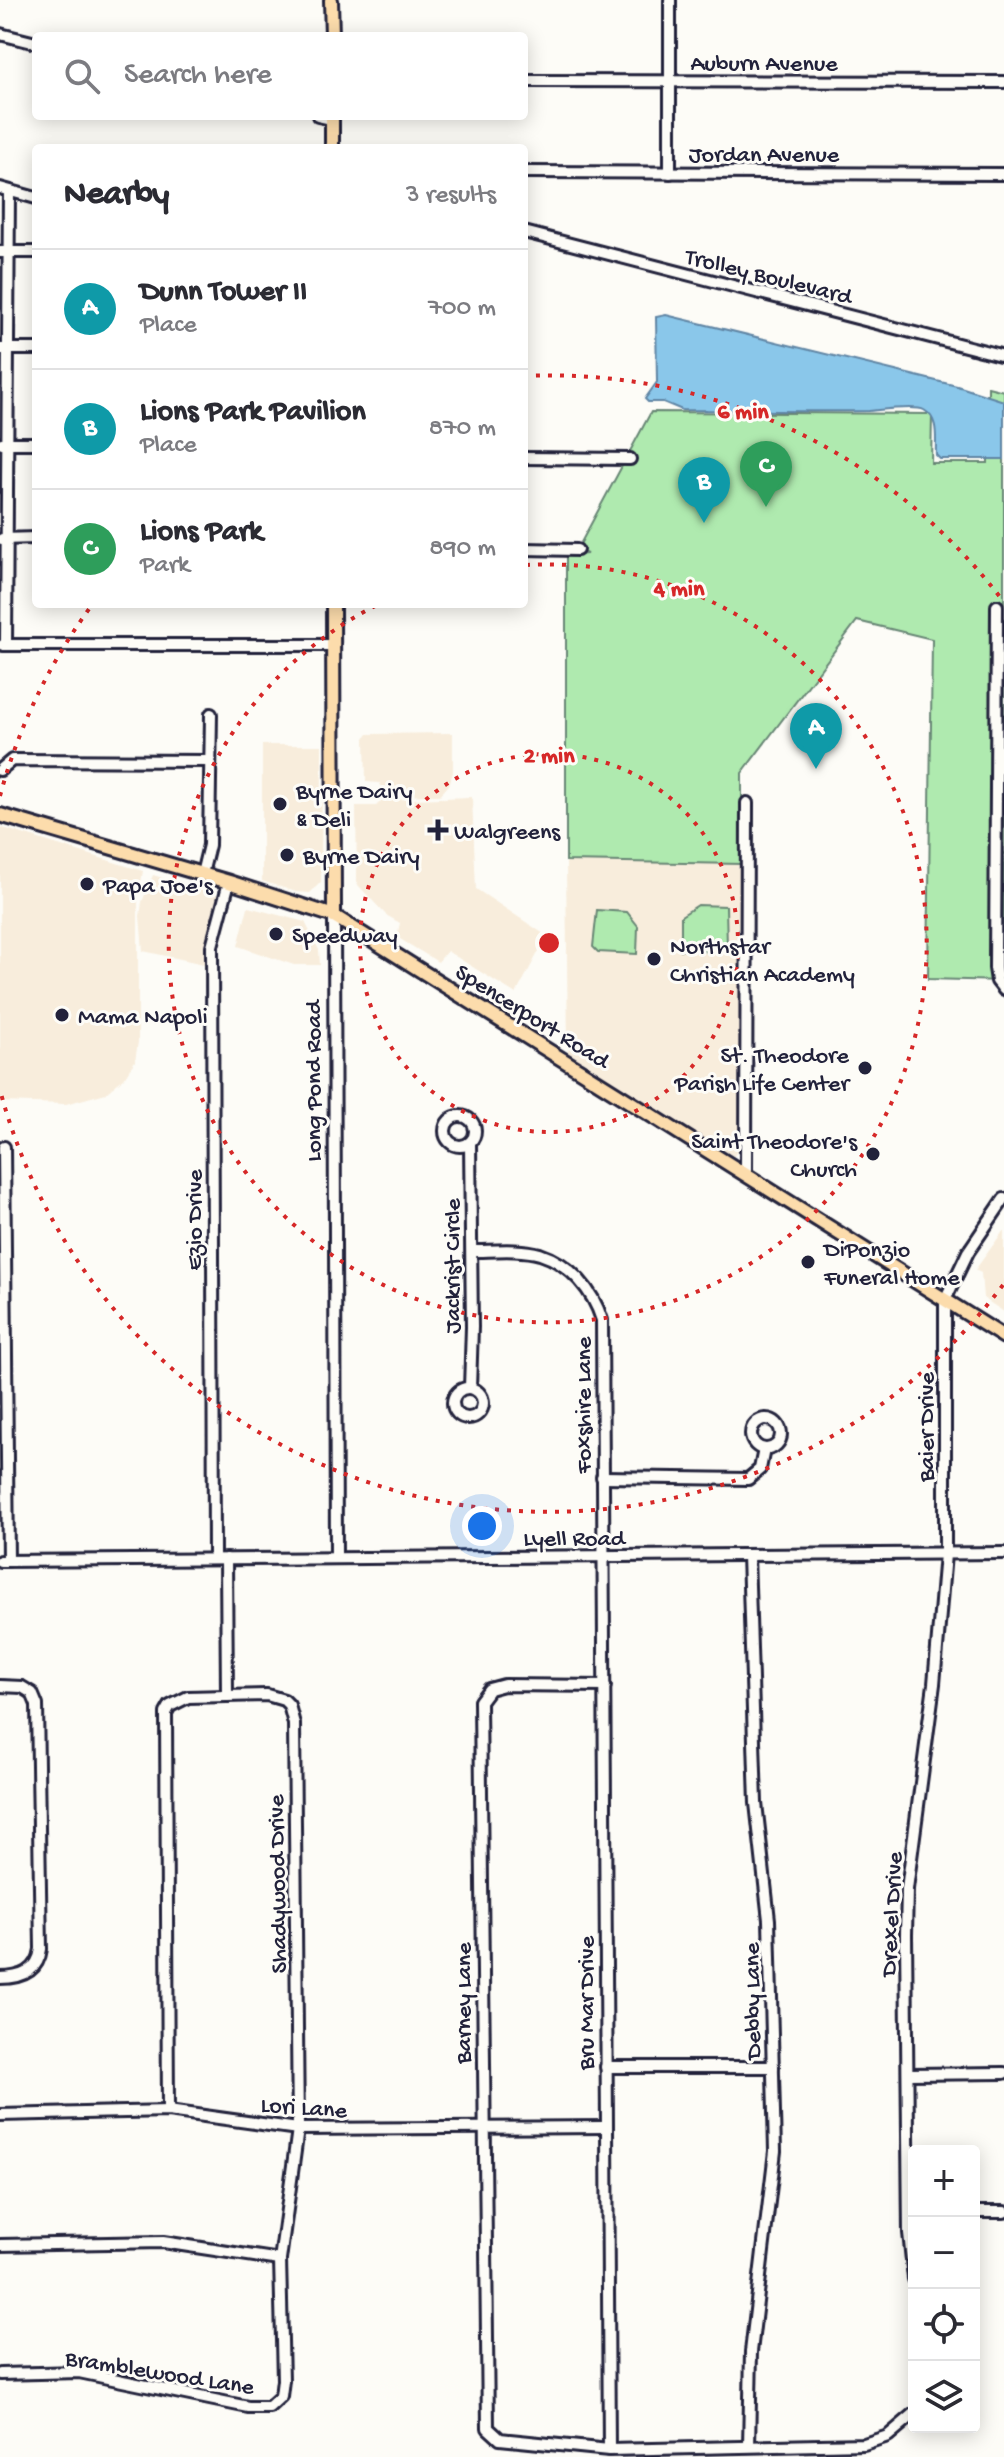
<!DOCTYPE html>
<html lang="en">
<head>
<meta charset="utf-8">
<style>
	body { margin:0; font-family:"Gochi Hand",sans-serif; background:#f7f7f7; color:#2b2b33 }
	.controls { position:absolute; right:24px; bottom:24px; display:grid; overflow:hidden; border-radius:8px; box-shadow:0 4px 20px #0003 }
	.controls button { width:72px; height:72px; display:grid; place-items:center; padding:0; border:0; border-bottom:2px solid #e1e1e2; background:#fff; color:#2b2b33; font:40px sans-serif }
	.you { position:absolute; left:482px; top:1526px; width:28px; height:28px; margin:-20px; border:6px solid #fff; border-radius:50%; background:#1a73e8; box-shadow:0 0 0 12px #1a73e833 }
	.badge { display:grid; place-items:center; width:52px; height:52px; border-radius:50%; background:#1a73e8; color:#fff; font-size:26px; font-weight:700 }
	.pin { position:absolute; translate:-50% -66px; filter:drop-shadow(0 2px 4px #0008) }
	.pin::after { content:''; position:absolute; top:42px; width:28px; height:24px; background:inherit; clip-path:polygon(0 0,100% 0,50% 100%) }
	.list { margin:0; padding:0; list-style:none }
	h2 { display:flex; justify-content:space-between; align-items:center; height:104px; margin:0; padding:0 32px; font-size:34px }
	h2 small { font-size:26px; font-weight:400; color:#7c7c81 }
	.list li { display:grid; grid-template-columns:52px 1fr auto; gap:24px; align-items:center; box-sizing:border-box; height:120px; padding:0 32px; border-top:2px solid #e1e1e2 }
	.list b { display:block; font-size:30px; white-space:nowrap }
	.list p { margin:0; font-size:26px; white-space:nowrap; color:#7c7c81 }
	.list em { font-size:26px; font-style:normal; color:#7c7c81 }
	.icon { flex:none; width:44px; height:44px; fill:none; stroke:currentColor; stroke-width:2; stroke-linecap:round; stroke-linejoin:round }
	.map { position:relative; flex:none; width:1004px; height:2457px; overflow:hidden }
	.search { position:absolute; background:#fff; box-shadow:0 4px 20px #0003; left:32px; top:32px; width:496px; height:88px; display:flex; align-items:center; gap:20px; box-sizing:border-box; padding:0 28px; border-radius:8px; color:#7c7c81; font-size:30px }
	.panel { position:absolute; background:#fff; box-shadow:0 4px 20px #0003; left:32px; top:144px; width:496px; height:464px; border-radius:8px }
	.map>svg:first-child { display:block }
</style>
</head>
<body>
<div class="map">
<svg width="1004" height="2457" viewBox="0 0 1004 2457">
	<rect width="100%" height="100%" fill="#fdfcf7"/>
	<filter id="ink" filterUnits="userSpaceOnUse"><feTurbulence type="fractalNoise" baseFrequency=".0125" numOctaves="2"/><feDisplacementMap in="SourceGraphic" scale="16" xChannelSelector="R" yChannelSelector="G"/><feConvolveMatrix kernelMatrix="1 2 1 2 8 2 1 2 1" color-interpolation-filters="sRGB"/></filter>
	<g filter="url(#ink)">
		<g fill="#f8eddc">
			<polygon points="453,733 453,772 449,785 440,795 381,796 380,783 366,782 365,738 368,734"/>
			<polygon points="262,745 322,745 321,882 310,893 296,892 262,881"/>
			<polygon points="472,797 476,889 547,936 516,994 447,951 438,962 400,939 398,932 400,923 386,915 357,884 356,806 376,806 382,800"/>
			<polygon points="0,827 143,871 138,899 138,1042 135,1061 124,1078 106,1093 66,1104 0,1102"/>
			<polygon points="566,861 742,864 740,1147 734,1156 729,1155 568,1054"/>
			<polygon points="153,875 219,895 204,964 143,951 140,916 142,902"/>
			<polygon points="248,907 305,922 319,950 320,965 294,965 238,946"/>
			<polygon points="1004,1230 1004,1312 983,1298 981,1273 975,1270"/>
		</g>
		<g fill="#afeaaf" stroke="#688675" stroke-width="2">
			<polygon points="988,387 1004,391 1004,981 928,979 932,639 857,621 742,773 742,864 566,861 566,556 587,554 577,550 651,412 932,414 931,463 988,463"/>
			<polygon points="698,905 726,906 727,948 720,952 681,950 681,916"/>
			<polygon points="597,910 627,912 638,926 637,954 598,952 593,947"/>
		</g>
		<path fill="#8ac7ea" stroke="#6085a4" stroke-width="2" d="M666,315L957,386L1004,401V459H940L936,455C935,440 940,419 924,410C916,405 880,410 869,411C807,412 744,410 682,410L663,402H648L645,399L657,382L656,317Z"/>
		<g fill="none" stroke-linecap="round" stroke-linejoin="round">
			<defs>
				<g id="minor">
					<polyline points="0,34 36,43"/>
					<polyline points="524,81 1004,82"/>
					<polyline points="318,116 332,119"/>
					<polyline points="524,172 1004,174"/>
					<polyline points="670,173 670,0"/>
					<polyline points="0,188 36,198"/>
					<polyline points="524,232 1004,356"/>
					<polyline points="0,252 36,252"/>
					<polyline points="0,349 36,349"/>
					<polyline points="2,443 36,443"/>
					<polyline points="524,458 630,459"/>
					<polyline points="2,539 36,538"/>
					<polyline points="524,549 577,550"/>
					<polyline points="997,606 995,968 997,981 1004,990"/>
					<polyline points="3,645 333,645"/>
					<polyline points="6,645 9,191"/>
					<polyline points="0,770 12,760 209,761"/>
					<polyline points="202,874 209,845 211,714"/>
					<polyline points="334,916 336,1558"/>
					<circle cx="460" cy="1131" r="15"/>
					<polyline points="4,1147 8,1561"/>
					<polyline points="746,1175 747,803"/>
					<path d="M472,1251C493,1251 519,1248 540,1254C571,1264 593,1291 602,1320L609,2450"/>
					<polyline points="470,1388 472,1327 470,1143"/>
					<circle cx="468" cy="1403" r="15"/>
					<circle cx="766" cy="1434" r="15"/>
					<polyline points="602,1477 748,1479 760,1469 764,1449"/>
					<polyline points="748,1555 756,1803 769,1920 775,2151 751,2352 749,2446"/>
					<polyline points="214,1559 212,946 229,882"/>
					<polyline points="226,1559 227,1696"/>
					<polyline points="0,1561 1004,1553"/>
					<path d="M0,1686L22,1687L32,1693L37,1705L41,1949C38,1972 21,1978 0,1978"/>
					<polyline points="605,1686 504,1685 489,1689 480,1701 488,2428 500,2439 609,2450 864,2444 888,2436 914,2414"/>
					<polyline points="606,2067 773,2067"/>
					<polyline points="909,2074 1004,2073"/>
					<polyline points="0,2115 168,2111 298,2129 606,2127"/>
					<polyline points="974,2212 1004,2212"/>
					<polyline points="0,2245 163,2242 280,2260"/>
					<polyline points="914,2279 909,2233 906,1935 907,1889 934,1684 945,1554 945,1300 968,1252 1004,1199"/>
					<polyline points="0,2374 79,2372 248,2407 269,2407 281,2396 283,2380 280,2260 298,2129 294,1724 289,1705 284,1700 267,1695 188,1697 170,1706 166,1713 168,2111"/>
				</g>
				<g id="major">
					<polyline points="331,0 332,36"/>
					<polyline points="332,116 332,148"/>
					<polyline points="333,604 334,916"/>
					<polyline points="0,815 229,882 334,916 1004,1337"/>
				</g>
			</defs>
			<use href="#minor" stroke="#22223b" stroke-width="16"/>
			<use href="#major" stroke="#22223b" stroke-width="18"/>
			<use href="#minor" stroke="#fdfcf7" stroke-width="10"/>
			<use href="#major" stroke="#fcdcac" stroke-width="12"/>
		</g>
	</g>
	<g fill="none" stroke="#d62828" stroke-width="4" stroke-dasharray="4 8">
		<circle cx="549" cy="943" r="189"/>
		<path d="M526 565A379 379 0 1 1 377 605"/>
		<path d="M1003 1285A568 568 0 0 1 0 1090M0 796A568 568 0 0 1 92 605M524 376A568 568 0 0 1 1003 601"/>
	</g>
	<g fill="#22223b" stroke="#fdfcf7" stroke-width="3">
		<circle cx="280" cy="804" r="8"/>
		<path d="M434 818h8v8h8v8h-8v8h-8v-8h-8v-8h8z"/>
		<circle cx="287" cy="855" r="8"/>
		<circle cx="87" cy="884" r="8"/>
		<circle cx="276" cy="934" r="8"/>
		<circle cx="654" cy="959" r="8"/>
		<circle cx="62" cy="1015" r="8"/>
		<circle cx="865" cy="1068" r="8"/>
		<circle cx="873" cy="1154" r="8"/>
		<circle cx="808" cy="1262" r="8"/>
	</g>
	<g text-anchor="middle" stroke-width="6" stroke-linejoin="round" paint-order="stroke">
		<g font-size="24" fill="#22223b" stroke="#fdfcf7">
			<text x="764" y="70">Auburn Avenue</text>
			<text x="764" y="161">Jordan Avenue</text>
			<text transform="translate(769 275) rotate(14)" y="8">Trolley Boulevard</text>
			<text transform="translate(533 1015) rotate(32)" y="8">Spencerport Road</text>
			<text transform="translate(312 1081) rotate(-90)" y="8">Long Pond Road</text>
			<text transform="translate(193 1220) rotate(-90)" y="8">Ezio Drive</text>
			<text transform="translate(451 1266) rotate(-90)" y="8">Jackrist Circle</text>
			<text transform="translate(582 1405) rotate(-90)" y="8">Foxshire Lane</text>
			<text transform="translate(925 1427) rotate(-90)" y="8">Baier Drive</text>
			<text x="574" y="1545">Lyell Road</text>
			<text transform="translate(276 1884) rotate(-91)" y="8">Shadywood Drive</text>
			<text transform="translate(890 1914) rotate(-87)" y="8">Drexel Drive</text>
			<text transform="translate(751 2001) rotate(-91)" y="8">Debby Lane</text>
			<text transform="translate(462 2003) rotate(-90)" y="8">Barney Lane</text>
			<text transform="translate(585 2003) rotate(-90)" y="8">Bru Mar Drive</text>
			<text transform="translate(304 2106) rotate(4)" y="8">Lori Lane</text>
			<text transform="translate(160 2371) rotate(9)" y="8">Bramblewood Lane</text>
		</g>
		<g font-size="24" fill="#22223b" stroke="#fdfcf7" text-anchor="start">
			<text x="296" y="798">Byrne Dairy<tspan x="296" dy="28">&amp; Deli</tspan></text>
			<text x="454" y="838">Walgreens</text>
			<text x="303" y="863">Byrne Dairy</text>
			<text x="103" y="892">Papa Joe's</text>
			<text x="292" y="942">Speedway</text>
			<text x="670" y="953">Northstar<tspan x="670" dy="28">Christian Academy</tspan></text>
			<text x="78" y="1023">Mama Napoli</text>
			<text x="849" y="1062" text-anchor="end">St. Theodore<tspan x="849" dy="28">Parish Life Center</tspan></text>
			<text x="857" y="1148" text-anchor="end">Saint Theodore's<tspan x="857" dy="28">Church</tspan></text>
			<text x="824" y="1256">DiPonzio<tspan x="824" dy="28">Funeral Home</tspan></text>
		</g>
	</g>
	<circle cx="549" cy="943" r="12" fill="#d62828" stroke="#fdfcf7" stroke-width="4"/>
	<g font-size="24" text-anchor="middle" font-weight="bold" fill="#d62828" stroke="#fdfcf7" stroke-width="6" stroke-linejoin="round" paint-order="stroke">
		<text x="743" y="418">6 min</text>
		<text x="679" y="595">4 min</text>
		<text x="549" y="762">2 min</text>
	</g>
</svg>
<div class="controls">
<button>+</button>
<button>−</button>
<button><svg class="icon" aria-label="locate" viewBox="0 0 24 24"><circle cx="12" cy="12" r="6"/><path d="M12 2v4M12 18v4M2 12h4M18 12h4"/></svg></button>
<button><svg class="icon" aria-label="layers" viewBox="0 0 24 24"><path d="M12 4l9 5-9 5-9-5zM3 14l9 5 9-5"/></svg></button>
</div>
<div class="you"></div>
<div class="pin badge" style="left:816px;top:769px;background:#0f9aa8">A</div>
<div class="pin badge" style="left:704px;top:523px;background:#0f9aa8">B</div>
<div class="pin badge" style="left:766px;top:507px;background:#2e9e5b">C</div>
<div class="search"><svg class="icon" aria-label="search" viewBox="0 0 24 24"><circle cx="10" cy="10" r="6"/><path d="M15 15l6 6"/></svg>Search here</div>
<section class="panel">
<h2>Nearby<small>3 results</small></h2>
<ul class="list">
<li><span class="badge" style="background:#0f9aa8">A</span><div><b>Dunn Tower II</b><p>Place</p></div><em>700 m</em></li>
<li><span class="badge" style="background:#0f9aa8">B</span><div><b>Lions Park Pavilion</b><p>Place</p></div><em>870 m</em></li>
<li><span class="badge" style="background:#2e9e5b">C</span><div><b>Lions Park</b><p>Park</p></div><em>890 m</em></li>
</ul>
</section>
</div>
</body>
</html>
